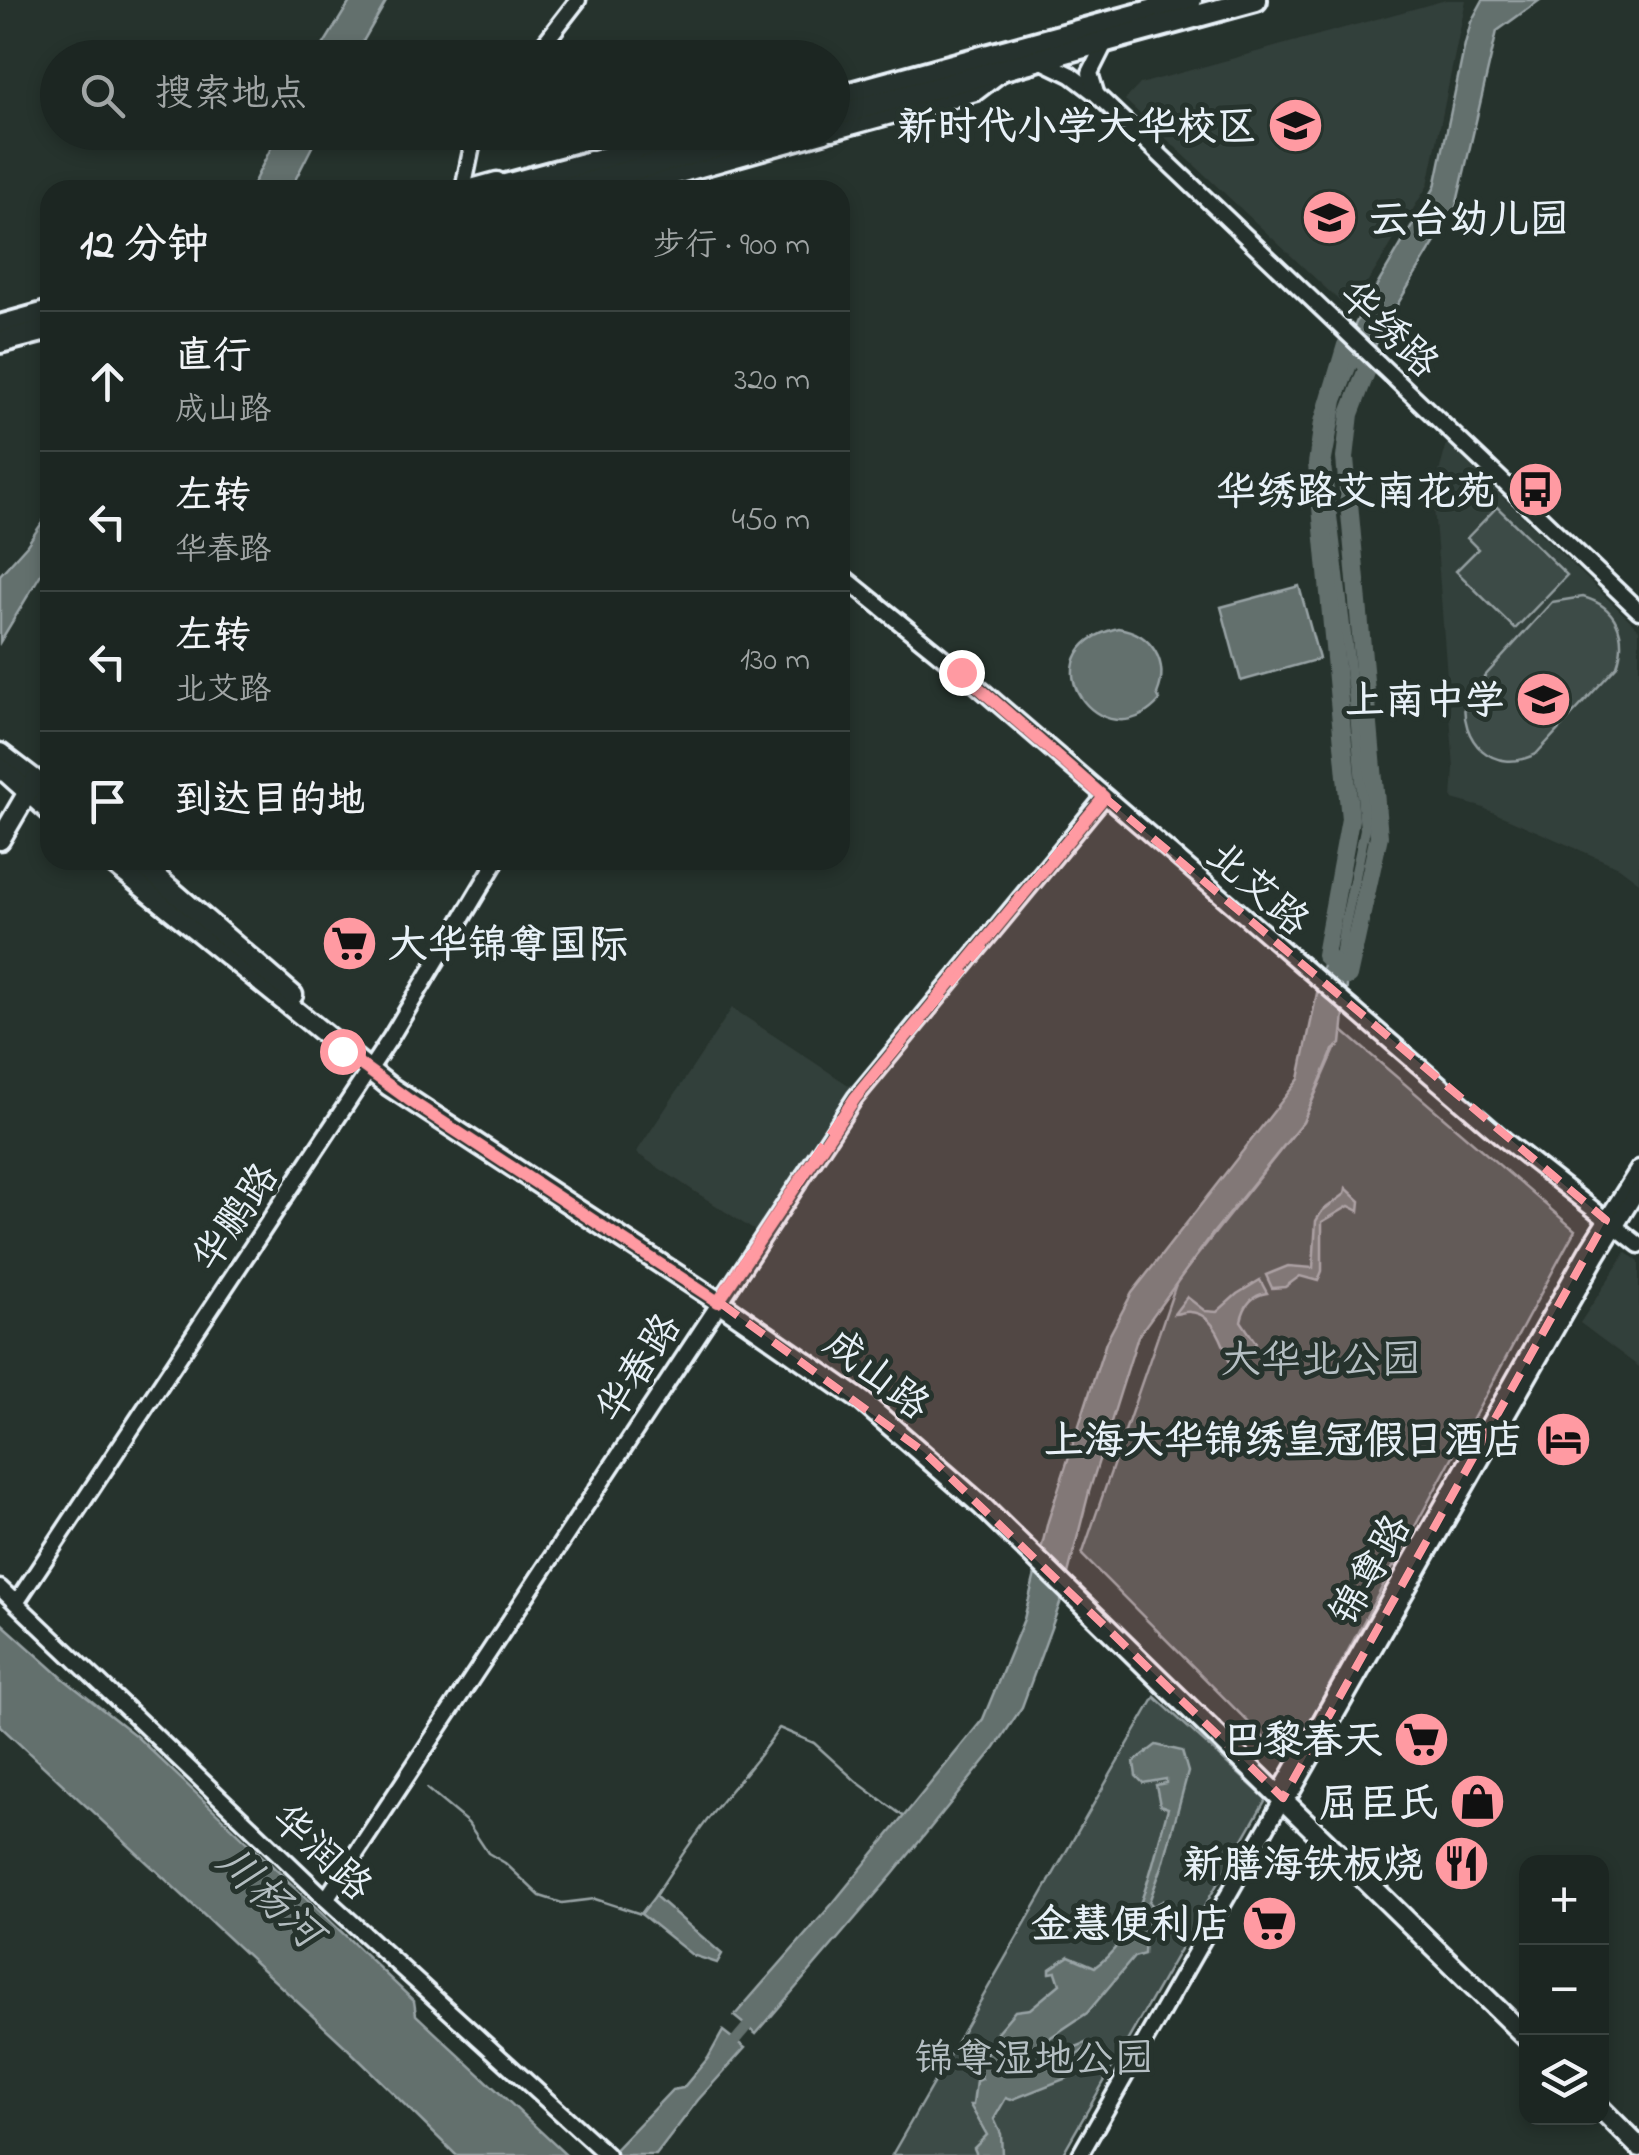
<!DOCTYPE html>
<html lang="zh">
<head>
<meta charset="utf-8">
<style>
	body { margin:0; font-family:"Indie Flower","LXGW WenKai TC",sans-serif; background:#29322f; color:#f1f3f6 }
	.controls { position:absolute; right:30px; bottom:30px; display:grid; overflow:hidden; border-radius:20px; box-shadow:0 5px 15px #0003 }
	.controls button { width:90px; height:90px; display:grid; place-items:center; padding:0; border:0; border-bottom:2px solid #3a4340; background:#1c2622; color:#f1f3f6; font:50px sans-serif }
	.stop { position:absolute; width:30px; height:30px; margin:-22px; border:8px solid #ff9aa2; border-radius:50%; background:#fff }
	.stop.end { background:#ff9aa2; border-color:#fff; box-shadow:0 2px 10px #0008 }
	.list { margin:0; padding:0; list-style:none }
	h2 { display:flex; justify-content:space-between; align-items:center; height:130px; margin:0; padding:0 40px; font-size:42px }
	h2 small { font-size:32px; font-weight:400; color:#a0a5a5 }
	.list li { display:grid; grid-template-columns:65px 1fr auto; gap:30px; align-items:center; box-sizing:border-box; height:140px; padding:0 40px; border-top:2px solid #3a4340 }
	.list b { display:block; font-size:38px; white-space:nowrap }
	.list p { margin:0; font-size:32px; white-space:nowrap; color:#a0a5a5 }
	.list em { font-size:32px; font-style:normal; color:#a0a5a5 }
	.icon { flex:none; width:55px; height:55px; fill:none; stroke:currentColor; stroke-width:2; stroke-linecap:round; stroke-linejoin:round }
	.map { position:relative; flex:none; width:1639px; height:2155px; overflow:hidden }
	.search { position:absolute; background:#1c2622; box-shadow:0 5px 15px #0003; left:40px; top:40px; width:810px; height:110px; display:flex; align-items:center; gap:25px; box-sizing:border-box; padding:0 35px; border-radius:55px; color:#a0a5a5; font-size:38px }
	.panel { position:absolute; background:#1c2622; box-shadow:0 5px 15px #0003; left:40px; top:180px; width:810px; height:690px; border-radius:30px }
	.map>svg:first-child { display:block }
</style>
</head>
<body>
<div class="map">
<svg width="1639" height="2155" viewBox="0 0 1639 2155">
	<rect width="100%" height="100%" fill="#26332d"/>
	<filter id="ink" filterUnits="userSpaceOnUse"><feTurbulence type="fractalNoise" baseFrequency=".01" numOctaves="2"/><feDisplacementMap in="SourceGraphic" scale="20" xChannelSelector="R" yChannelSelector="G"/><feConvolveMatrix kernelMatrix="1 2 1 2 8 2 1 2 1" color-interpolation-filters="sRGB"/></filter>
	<g filter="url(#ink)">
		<g fill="#333f3a">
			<polygon points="1446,0 1466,0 1428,185 1350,311 1125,100 1140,84"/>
			<polygon points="1447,443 1639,629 1639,882 1619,867 1481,807 1452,799 1454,768 1433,494"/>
			<polygon points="732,1008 853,1088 755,1231 636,1153"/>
			<polygon points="1626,1252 1639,1262 1639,1367 1580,1323"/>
		</g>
		<g fill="#3e4b47" stroke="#939ea0" stroke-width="2.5">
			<polygon points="1497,507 1567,575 1515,629 1456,571 1478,549 1467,538"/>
			<path d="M1583,597C1616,606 1628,634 1617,666L1536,754C1493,776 1459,741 1465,698L1552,602Z"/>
			<polygon points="1343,1031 1575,1230 1297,1745 1286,1750 1266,1740 1082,1555 1177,1281 1303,1122"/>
			<polygon points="1155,1697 1266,1799 1062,2155 892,2155"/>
		</g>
		<g fill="#636f6d" stroke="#98a3a5" stroke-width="2.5">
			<polygon points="351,0 387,0 354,57 316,57"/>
			<polygon points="1483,0 1540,0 1497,31 1456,207 1379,335 1368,367 1346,345 1359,316 1435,187 1465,44 1471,22"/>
			<polygon points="279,132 319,133 290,190 250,190"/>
			<polygon points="50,511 50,559 0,642 0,575 27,545"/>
			<polygon points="1299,586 1319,659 1241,681 1221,607"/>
			<path d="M1118,628C1152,633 1170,663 1157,694L1160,700C1102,766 1021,651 1118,628Z"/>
			<polygon points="1325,955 1348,976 1341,1044 1333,1050 1303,1122 1213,1233 1138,1336 1089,1492 1061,1601 1022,1707 995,1748 893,1874 756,2034 734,2016 833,1903 983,1719 1024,1619 1048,1521 1106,1342 1132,1293 1299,1079"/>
			<polygon points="1346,1188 1360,1201 1359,1211 1349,1206 1322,1222 1322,1271 1318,1281 1300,1276 1285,1287 1272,1288 1266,1275 1288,1266 1313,1268 1316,1221 1322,1211 1345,1194"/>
			<path d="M1260,1280L1267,1293C1251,1295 1244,1306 1241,1321L1256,1343L1250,1353L1233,1365L1232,1370C1226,1351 1216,1313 1190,1312C1185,1311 1180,1314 1174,1314L1187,1297L1205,1311L1217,1312L1237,1294Z"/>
			<polygon points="0,1622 65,1680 136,1736 414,2001 416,2015 566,2155 456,2155 346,2047 0,1726"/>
			<path d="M1156,1745L1182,1751L1188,1772L1163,1864L1149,1902L1153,1906L1163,1901L1164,1909C1151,1923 1144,1934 1144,1954L1134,1957L1087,2013L1042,2043L1033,2046L1030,2044L1008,2053L1010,2061L1034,2064L1088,2042L1090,2045L1076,2056L1078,2059L1094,2050L1085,2075L1080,2067L1071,2069L1072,2076L1011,2100L1006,2098L994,2119L1001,2134L1002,2155H977L974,2148L987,2135L970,2105H973L976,2081L982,2079L977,2066H980L997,2032L1015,2011L1030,2009L1060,1984L1056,1972L1050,1973V1969L1069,1956L1095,1967C1143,1933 1152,1861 1168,1808L1160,1805L1156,1785L1166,1783V1779L1143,1783L1136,1776L1134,1762Z"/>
			<polygon points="655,1896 722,1954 717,1963 692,1955 641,1914"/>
			<polygon points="723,2031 745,2048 698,2100 656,2155 610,2155 672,2090 683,2088 708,2058"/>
		</g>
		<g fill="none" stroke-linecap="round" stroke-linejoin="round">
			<g stroke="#98a3a5" stroke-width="2.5">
				<polyline points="427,1789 468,1823 488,1853 505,1863 540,1896 562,1903 595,1899 641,1914 647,1906"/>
				<path d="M655,1896C678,1860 703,1824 730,1791C747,1770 764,1752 779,1728L814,1743L857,1782L903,1816"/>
			</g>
			<g stroke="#636f6d" stroke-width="10">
				<polyline points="1337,980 1344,929 1365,829 1354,702 1326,465 1338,401 1361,342"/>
				<polyline points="727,2050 755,2017"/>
			</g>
			<polygon stroke="#636f6d" stroke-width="18" points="1346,345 1368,367 1350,414 1345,458 1379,836 1348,976 1325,955 1350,819 1317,464 1323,422"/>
			<defs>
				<g id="minor">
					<polyline points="533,58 578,0"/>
					<polyline points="1040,60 1071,75 1096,94 1639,611"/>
					<polyline points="1096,93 1090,73 1106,41"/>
					<polyline points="463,190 473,141 478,132"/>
					<polyline points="840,574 961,672 1505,1140 1639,1245"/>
					<polyline points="0,1588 326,1899 607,2155"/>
					<polyline points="16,1603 391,1037 497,860"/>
					<polyline points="1283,1798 1284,1785 1588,1249 1639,1168"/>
					<polyline points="326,1899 855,1098 1104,797"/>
					<polyline points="1080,2155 1267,1827 1283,1798 1292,1792 1598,1255 1639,1188"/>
				</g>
				<g id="major">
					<polyline points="832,130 975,91 1000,72"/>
					<polyline points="610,185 668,176 825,132"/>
					<polyline points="468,190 497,182"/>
					<polyline points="0,753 50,791"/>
					<polyline points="0,767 50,812"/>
					<polyline points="0,840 35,780"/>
					<polyline points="109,860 389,1086 719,1302 863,1402 982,1506 1526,2037"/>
					<polyline points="137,860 293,995"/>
					<polyline points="1602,2110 1639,2147"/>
				</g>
				<g id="highway">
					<polyline points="832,98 1191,0"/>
					<polyline points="832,116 1256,0"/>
					<polyline points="487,190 702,132"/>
					<polyline points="560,190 772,132"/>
					<polyline points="0,326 50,312"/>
					<polyline points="0,342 50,329"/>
				</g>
			</defs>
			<use href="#minor" stroke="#e8f1f8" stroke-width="21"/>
			<use href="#major" stroke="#e8f1f8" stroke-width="25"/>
			<use href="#highway" stroke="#e8f1f8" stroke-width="28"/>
			<use href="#minor" stroke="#26332d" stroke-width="14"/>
			<use href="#major" stroke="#26332d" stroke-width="18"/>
			<use href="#highway" stroke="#26332d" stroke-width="20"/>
		</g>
	</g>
	<g fill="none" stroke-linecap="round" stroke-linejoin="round" filter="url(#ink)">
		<polyline stroke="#ff9aa2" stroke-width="12" points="342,1051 409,1100 718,1302 855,1098 1104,797 961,672"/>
	</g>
	<path fill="#ff9aa2" fill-opacity="0.2" stroke="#ff9aa2" stroke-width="8" stroke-dasharray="20 12" stroke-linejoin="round" d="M1104,797L1606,1220L1283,1798L924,1452L719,1302L855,1098Z"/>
	<defs>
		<symbol id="school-disc" viewBox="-11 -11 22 22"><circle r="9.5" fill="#ff9aa2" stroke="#26332d"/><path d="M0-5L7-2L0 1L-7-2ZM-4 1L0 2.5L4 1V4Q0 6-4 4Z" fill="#111"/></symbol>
		<symbol id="bus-disc" viewBox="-11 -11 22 22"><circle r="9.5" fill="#ff9aa2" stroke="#26332d"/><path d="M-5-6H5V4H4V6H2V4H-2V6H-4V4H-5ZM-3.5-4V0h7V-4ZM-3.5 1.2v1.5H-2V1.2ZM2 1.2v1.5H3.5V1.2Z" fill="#111"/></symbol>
		<symbol id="supermarket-disc" viewBox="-11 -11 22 22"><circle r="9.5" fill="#ff9aa2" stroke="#26332d"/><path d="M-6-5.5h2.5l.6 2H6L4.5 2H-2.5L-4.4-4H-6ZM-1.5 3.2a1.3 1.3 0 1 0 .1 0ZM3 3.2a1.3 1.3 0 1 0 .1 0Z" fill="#111"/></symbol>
		<symbol id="hotel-disc" viewBox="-11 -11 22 22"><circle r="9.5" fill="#ff9aa2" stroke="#26332d"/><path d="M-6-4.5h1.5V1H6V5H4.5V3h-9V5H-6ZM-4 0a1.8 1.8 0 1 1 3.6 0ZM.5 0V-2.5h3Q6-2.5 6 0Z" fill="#111"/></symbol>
		<symbol id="shop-disc" viewBox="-11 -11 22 22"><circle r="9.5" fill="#ff9aa2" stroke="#26332d"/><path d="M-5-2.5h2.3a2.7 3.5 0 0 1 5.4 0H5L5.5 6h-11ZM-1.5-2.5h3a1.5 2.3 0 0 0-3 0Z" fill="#111"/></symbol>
		<symbol id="restaurant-disc" viewBox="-11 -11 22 22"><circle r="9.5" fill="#ff9aa2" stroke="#26332d"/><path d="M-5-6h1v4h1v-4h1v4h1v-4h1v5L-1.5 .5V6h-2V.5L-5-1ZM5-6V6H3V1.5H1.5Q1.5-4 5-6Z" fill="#111"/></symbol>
	</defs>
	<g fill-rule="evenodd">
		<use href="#school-disc" x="1264" y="94" width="63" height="63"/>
		<use href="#school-disc" x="1298" y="186" width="63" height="63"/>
		<use href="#bus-disc" x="1504" y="458" width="63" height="63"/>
		<use href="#school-disc" x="1512" y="668" width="63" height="63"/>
		<use href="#supermarket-disc" x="318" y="912" width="63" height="63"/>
		<use href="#hotel-disc" x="1532" y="1408" width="63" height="63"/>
		<use href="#supermarket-disc" x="1390" y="1708" width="63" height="63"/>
		<use href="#shop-disc" x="1446" y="1770" width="63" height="63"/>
		<use href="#restaurant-disc" x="1430" y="1832" width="63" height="63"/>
		<use href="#supermarket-disc" x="1238" y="1892" width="63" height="63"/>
	</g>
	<g text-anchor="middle" stroke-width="10" stroke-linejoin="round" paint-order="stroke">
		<g font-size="40" font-weight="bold" fill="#e8f1f8" stroke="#26332d" text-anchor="end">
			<text x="1257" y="139">新时代小学大华校区</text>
			<text x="1369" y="232" text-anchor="start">云台幼儿园</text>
			<text x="1496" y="504">华绣路艾南花苑</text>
			<text x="1505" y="713">上南中学</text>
			<text x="388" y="957" text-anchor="start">大华锦尊国际</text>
			<text x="1524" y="1453">上海大华锦绣皇冠假日酒店</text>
			<text x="1383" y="1753">巴黎春天</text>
			<text x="1439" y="1816">屈臣氏</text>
			<text x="1423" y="1877">新膳海铁板烧</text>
			<text x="1231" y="1937">金慧便利店</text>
		</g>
		<g font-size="40" fill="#e8f1f8" stroke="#26332d">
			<text transform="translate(1390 328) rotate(44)" y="14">华绣路</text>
			<text transform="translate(1259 887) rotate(41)" y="14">北艾路</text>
			<text transform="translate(234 1216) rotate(-56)" y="14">华鹏路</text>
			<text transform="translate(637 1367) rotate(-57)" y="14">华春路</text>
			<text transform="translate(878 1373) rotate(38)" y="14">成山路</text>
			<text transform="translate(1369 1569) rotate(-60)" y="14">锦尊路</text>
			<text transform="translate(323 1851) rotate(43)" y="14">华润路</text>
		</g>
		<g font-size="40" fill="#b5bfc3" stroke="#26332d">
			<text x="1321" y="1372">大华北公园</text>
			<text x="1034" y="2071">锦尊湿地公园</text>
		</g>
		<g font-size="42" font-style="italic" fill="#b3bdc0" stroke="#26332d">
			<text transform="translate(271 1896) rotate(43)" y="15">川杨河</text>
		</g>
	</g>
</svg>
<div class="controls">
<button>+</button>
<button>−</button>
<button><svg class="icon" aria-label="layers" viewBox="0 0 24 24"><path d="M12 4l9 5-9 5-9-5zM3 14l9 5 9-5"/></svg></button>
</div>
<div class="stop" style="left:342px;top:1051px"></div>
<div class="stop end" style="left:961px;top:672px"></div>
<div class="search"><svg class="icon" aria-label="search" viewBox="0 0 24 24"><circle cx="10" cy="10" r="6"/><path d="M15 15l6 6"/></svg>搜索地点</div>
<section class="panel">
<h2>12 分钟<small>步行 · 900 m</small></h2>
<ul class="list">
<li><svg class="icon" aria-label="ahead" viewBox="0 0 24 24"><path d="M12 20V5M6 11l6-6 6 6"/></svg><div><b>直行</b><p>成山路</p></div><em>320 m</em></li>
<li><svg class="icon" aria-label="left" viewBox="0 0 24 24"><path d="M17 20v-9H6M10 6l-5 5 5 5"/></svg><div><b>左转</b><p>华春路</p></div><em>450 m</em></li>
<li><svg class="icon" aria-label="left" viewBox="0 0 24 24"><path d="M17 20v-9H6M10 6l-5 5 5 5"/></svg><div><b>左转</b><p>北艾路</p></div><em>130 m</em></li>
<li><svg class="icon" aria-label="arrive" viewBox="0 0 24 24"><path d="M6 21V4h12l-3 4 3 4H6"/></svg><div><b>到达目的地</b></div></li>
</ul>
</section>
</div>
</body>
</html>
